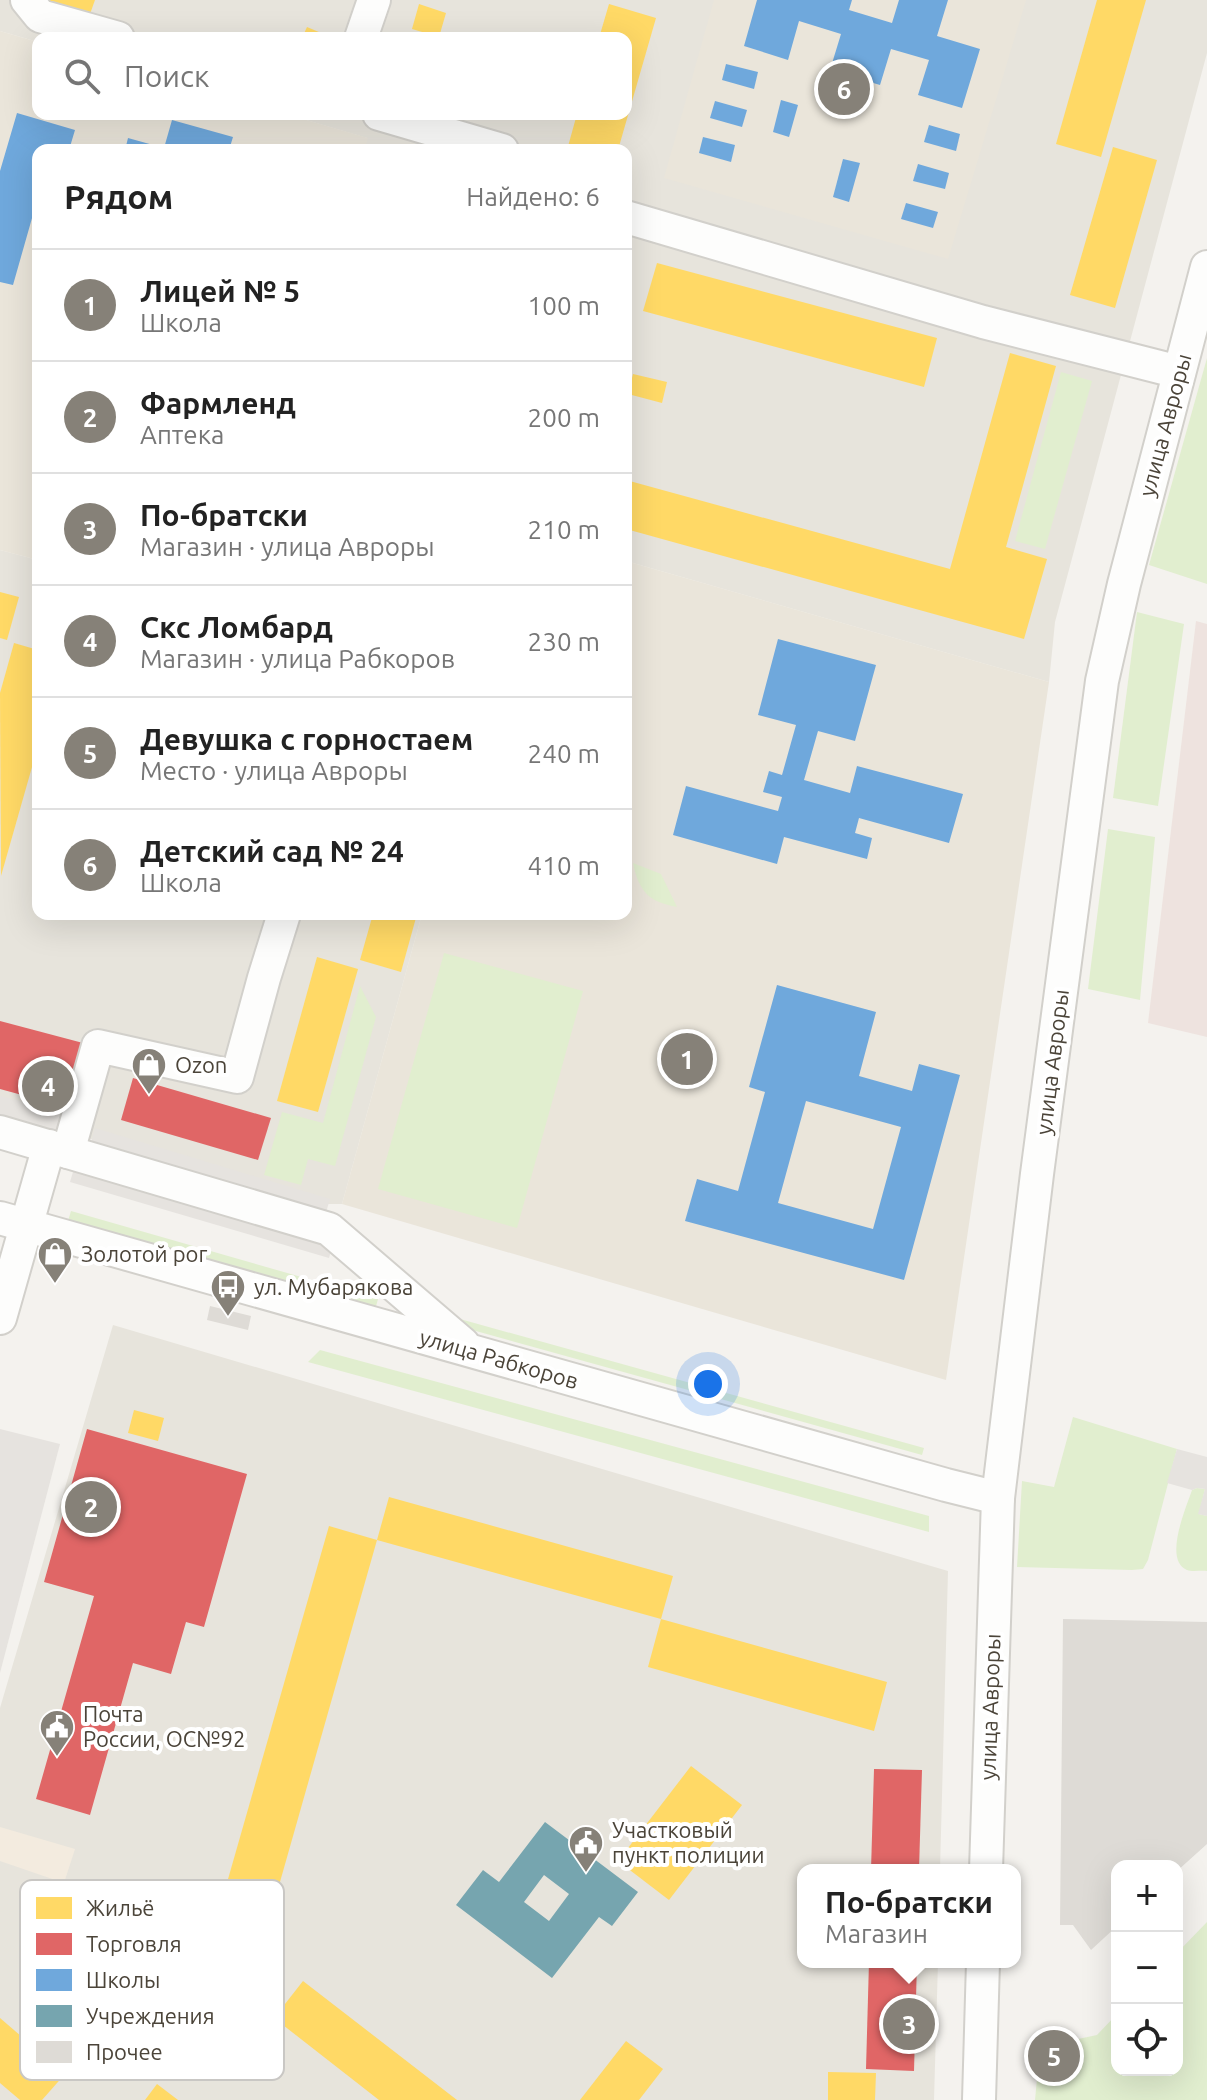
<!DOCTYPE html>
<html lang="ru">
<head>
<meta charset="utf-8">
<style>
	body { margin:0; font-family:Ubuntu,sans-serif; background:#f2f2f2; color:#222 }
	.controls { position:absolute; right:24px; bottom:24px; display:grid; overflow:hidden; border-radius:16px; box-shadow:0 8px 32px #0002 }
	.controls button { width:72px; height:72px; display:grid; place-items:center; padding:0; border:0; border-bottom:2px solid #e0e0e0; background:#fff; color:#222; font:40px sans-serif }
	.you { position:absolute; left:708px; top:1384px; width:28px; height:28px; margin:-20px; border:6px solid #fff; border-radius:50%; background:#1a73e8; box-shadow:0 0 0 12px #1a73e833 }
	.badge { display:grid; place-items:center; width:52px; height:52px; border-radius:50%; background:#868178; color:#fff; font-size:26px; font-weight:700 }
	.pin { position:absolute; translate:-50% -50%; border:4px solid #fff; box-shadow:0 2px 8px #0006 }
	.popup { position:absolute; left:797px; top:1864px; width:224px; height:104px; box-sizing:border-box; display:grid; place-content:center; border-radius:16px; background:#fff; filter:drop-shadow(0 2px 6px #0005); font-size:26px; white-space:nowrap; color:#767676 }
	.popup b { font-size:30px; color:#222 }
	.popup::after { content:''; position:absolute; left:50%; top:100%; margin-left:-16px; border:16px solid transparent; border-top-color:#fff }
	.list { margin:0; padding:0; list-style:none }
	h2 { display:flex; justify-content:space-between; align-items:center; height:104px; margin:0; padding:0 32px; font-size:34px }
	h2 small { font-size:26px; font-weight:400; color:#767676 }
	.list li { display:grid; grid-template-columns:52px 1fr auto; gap:24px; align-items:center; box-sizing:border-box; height:112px; padding:0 32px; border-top:2px solid #e0e0e0 }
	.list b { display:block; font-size:30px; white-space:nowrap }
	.list p { margin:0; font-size:26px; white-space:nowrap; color:#767676 }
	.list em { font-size:26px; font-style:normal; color:#767676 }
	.icon { flex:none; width:44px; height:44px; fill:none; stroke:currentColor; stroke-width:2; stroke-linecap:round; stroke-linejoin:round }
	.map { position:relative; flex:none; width:1207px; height:2100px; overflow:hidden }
	.search { position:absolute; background:#fff; box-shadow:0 8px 32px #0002; left:32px; top:32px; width:600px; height:88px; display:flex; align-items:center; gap:20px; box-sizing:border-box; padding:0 28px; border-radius:16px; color:#767676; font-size:30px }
	.panel { position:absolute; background:#fff; box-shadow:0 8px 32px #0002; left:32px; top:144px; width:600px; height:776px; border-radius:16px }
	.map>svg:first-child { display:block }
</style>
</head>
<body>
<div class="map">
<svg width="1207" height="2100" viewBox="0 0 1207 2100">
	<rect width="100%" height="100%" fill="#f4f2ee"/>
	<g fill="#e7e4dc">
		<polygon points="0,0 1207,0 1207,53 1055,622 1049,682 626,561 626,150 364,150 367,138 286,114 626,114 626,38 38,38 38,42 0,31"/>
		<polygon points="0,550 38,560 38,914 422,914 342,1204 320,1204 0,1113"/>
		<polygon points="113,1325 948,1571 940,1870 803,1870 803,1962 938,1962 934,2100 0,2100 0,1708"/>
	</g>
	<polygon fill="#f3ebdf" points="0,1827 75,1849 64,1883 0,1861"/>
	<g fill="#eae5da">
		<polygon points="714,0 1026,0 948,259 664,178"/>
		<polygon points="0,31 38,42 38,114 286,114 368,138 364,150 38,150 38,560 0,550"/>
		<polygon points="626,561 1049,682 946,1380 342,1204 422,914 626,914"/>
	</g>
	<polygon fill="#eee3df" points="1196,621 1207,624 1207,1037 1148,1023"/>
	<g fill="#e1eecf">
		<polygon points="1207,358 1207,584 1149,565"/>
		<polygon points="1061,372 1092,381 1045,549 1015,541"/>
		<polygon points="1137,612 1184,624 1158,806 1113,798"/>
		<polygon points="1108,829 1155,837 1140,1000 1088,989"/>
		<path d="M633,863L661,874L677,907C649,902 639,892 633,863Z"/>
		<polygon points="444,953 583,991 517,1228 378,1189"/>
		<polygon points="360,986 376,1017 335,1166 308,1159 301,1185 264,1175 282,1112 323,1123"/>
		<polygon points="71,1211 378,1299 375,1310 68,1221"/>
		<polygon points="460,1319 924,1448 922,1455 458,1326"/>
		<polygon points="320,1350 929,1516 929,1532 308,1362"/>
		<polygon points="1073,1417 1177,1449 1148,1560 1143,1569 1132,1570 1017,1567 1022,1481 1054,1487"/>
		<path d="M1197,1488L1205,1489L1199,1514L1207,1516V1571C1202,1570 1192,1572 1187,1570C1163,1560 1186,1508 1192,1490Z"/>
		<polygon points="113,1880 154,1952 106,2022 76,2001"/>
		<polygon points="1207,1922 1207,2100 1035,2100 1040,2047 1097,2035 1117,2014 1117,2070 1177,2070 1177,1953"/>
	</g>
	<g fill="#e6e3df">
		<polygon points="0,1096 63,1112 56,1141 0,1126"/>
		<polygon points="95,1128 330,1199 324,1219 89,1149"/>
		<polygon points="75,1165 334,1240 329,1258 70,1182"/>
		<polygon points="0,1429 60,1444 0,1673"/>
		<polygon points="1177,1449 1207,1457 1207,1516 1198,1514 1205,1489 1197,1488 1192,1490 1167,1483"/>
	</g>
	<g fill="#ffd966">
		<polygon points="46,0 95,0 90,14"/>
		<polygon points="1097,0 1146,0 1101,157 1056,144"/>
		<polygon points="419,4 446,13 439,37 412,29"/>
		<polygon points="609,4 656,18 618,150 567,150 577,114 626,114 626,38 599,38"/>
		<polygon points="307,27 333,38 302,38"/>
		<polygon points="1113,147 1157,160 1115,308 1070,295"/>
		<polygon points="657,263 937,338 924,387 643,311"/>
		<polygon points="1010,353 1056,366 1006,547 1047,559 1024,639 626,529 626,480 950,569"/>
		<polygon points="633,374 667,382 662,403 628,394"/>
		<polygon points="0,592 19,597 7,640 0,638"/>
		<polygon points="14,643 38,650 38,746 1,876 0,693"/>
		<polygon points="373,914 417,914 401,972 360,960"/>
		<polygon points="317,957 358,969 318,1112 277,1101"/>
		<polygon points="134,1410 164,1418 158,1441 128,1433"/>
		<polygon points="389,1497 673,1576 661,1619 887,1682 874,1731 648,1667 661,1619 377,1540"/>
		<polygon points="329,1526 377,1540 259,1956 210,1942"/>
		<polygon points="691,1766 742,1805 669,1900 618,1861"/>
		<polygon points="303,1981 457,2100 379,2100 274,2018"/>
		<polygon points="0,2018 65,2074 42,2100 20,2100 0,2083"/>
		<polygon points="626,2041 663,2069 639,2100 580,2100"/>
		<polygon points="828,2072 876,2073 875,2100 828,2100"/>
		<polygon points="157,2084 178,2100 145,2100"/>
	</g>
	<g fill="#e06666">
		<polygon points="0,1021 83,1043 66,1107 0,1089"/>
		<polygon points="133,1078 271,1118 258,1160 121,1120"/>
		<polygon points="87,1429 247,1474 204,1627 186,1622 171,1674 133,1663 90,1815 36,1799 94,1596 44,1582"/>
		<polygon points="874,1769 922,1770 919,1870 871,1870"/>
		<polygon points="869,1962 917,1962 914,2071 866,2069"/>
	</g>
	<g fill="#6fa8dc" fill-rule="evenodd">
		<polygon points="757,0 852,0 849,10 892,23 899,0 948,0 937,36 980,49 962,108 918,95 929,60 891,49 880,85 830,70 841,34 799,21 788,60 744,46"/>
		<polygon points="726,64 758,72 754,89 722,80"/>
		<polygon points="781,100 798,105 789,137 773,132"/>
		<polygon points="715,101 747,110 742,127 710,118"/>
		<polygon points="17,113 75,130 69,150 38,150 38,197 13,285 0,282 0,171"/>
		<polygon points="172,120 233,137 229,150 125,150 128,138 164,148"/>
		<polygon points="929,125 960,134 956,151 924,142"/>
		<polygon points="703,137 735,145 731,162 699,153"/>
		<polygon points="843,159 860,163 849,202 833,197"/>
		<polygon points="918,164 949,173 945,189 913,181"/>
		<polygon points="906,203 938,212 933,228 901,219"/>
		<polygon points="778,639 876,665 855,741 818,731 804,780 850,793 857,766 963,794 949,843 859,818 855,833 872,838 867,859 784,837 777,864 673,835 686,786 778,811 782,797 763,792 769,771 782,775 796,725 758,715"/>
		<path d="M777,985L876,1012L859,1076L912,1091L919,1064L960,1075L904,1280L685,1221L697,1179L738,1191L765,1092L749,1087ZM806,1101L901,1127L873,1229L778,1203Z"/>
	</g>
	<path fill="#76a5af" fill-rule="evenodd" d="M545,1822L638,1892L612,1926L599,1917L552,1978L456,1905L483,1870L499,1882ZM544,1875L569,1894L549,1921L524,1902Z"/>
	<g fill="#dedbd6">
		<polygon points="210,1306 251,1316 248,1330 207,1320"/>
		<polygon points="1063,1619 1207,1622 1207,1844 1177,1871 1177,1866 1117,1866 1117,1926 1091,1950 1073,1925 1060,1925"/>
	</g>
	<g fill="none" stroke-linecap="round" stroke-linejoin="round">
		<defs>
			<g id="minor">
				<polyline points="27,0 40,16 118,38"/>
				<polyline points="361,38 374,0"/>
				<polyline points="379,114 502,150"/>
				<polyline points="626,217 983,322 1179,372"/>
				<polyline points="0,1132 329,1229 463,1344"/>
				<polyline points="68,1152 98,1046 237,1077 264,978 284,914"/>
				<polyline points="0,1218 946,1485 998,1498"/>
				<polyline points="0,1318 49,1146"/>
				<polyline points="986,1870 998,1498 1037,1174 1102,681 1124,584 1207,267"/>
				<polyline points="979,2100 983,1962"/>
			</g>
		</defs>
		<use href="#minor" stroke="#d2d0cb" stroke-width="36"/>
		<use href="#minor" stroke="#fdfdfc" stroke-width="32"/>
	</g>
	<defs>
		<symbol id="shop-pin" viewBox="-11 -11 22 30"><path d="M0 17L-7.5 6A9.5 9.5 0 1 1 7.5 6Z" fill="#868178" stroke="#fff"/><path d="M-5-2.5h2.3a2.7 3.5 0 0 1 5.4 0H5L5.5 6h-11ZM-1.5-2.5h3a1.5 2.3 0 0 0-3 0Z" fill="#fff"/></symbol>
		<symbol id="bus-pin" viewBox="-11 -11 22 30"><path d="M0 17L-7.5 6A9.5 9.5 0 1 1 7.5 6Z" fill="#868178" stroke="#fff"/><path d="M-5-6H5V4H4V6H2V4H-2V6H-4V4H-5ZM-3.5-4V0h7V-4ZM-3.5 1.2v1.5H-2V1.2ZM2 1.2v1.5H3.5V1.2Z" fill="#fff"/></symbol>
		<symbol id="civic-pin" viewBox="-11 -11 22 30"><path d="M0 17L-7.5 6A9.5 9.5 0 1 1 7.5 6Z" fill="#868178" stroke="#fff"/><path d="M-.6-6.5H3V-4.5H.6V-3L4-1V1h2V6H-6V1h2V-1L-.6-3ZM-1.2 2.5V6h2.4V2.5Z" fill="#fff"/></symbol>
	</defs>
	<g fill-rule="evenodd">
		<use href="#shop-pin" x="129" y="1045" width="40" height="54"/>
		<use href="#shop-pin" x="35" y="1234" width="40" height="54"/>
		<use href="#bus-pin" x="208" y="1267" width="40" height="54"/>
		<use href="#civic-pin" x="37" y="1707" width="40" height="54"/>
		<use href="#civic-pin" x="566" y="1823" width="40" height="54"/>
	</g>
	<g text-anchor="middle" stroke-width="8" stroke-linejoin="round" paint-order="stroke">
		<g font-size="22" fill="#4b4439" stroke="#fff">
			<text transform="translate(1165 425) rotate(-75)" y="8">улица Авроры</text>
			<text transform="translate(1052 1062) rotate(-83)" y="8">улица Авроры</text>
			<text transform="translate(499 1359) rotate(16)" y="8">улица Рабкоров</text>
			<text transform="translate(990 1707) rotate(-88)" y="8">улица Авроры</text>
		</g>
		<g font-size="22" fill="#4b4439" stroke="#fff" text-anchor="start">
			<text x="175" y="1073">Ozon</text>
			<text x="81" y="1262">Золотой рог</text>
			<text x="254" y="1295">ул. Мубарякова</text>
			<text x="83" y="1722">Почта<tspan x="83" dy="25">России, ОС№92</tspan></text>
			<text x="612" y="1838">Участковый<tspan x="612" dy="25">пункт полиции</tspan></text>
		</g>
	</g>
	<rect x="20" y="1880" width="264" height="200" rx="12" fill="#fff" stroke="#c9c7c4" stroke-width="2"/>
	<rect x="36" y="1897" width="36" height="22" fill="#ffd966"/>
	<rect x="36" y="1933" width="36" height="22" fill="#e06666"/>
	<rect x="36" y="1969" width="36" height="22" fill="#6fa8dc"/>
	<rect x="36" y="2005" width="36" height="22" fill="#76a5af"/>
	<rect x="36" y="2041" width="36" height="22" fill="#dedbd6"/>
	<g font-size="22" fill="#4b4439">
		<text x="86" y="1916">Жильё</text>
		<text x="86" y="1952">Торговля</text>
		<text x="86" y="1988">Школы</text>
		<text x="86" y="2024">Учреждения</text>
		<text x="86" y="2060">Прочее</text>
	</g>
</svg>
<div class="controls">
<button>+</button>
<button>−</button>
<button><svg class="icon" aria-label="locate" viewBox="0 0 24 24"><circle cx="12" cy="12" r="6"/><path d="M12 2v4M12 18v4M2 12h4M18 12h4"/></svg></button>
</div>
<div class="you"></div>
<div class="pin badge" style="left:687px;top:1059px">1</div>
<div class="pin badge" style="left:91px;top:1507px">2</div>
<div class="pin badge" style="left:909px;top:2024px">3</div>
<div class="popup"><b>По-братски</b>Магазин</div>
<div class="pin badge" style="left:48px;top:1086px">4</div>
<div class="pin badge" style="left:1054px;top:2056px">5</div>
<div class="pin badge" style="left:844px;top:89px">6</div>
<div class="search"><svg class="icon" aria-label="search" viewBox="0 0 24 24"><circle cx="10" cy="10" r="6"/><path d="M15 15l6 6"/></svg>Поиск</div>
<section class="panel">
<h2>Рядом<small>Найдено: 6</small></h2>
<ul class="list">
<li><span class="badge">1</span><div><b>Лицей № 5</b><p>Школа</p></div><em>100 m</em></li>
<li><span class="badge">2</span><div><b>Фармленд</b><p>Аптека</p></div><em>200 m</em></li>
<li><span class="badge">3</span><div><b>По-братски</b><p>Магазин · улица Авроры</p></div><em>210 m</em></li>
<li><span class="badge">4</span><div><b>Скс Ломбард</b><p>Магазин · улица Рабкоров</p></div><em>230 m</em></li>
<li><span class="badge">5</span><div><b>Девушка с горностаем</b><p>Место · улица Авроры</p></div><em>240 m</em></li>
<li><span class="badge">6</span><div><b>Детский сад № 24</b><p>Школа</p></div><em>410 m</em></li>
</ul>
</section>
</div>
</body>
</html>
